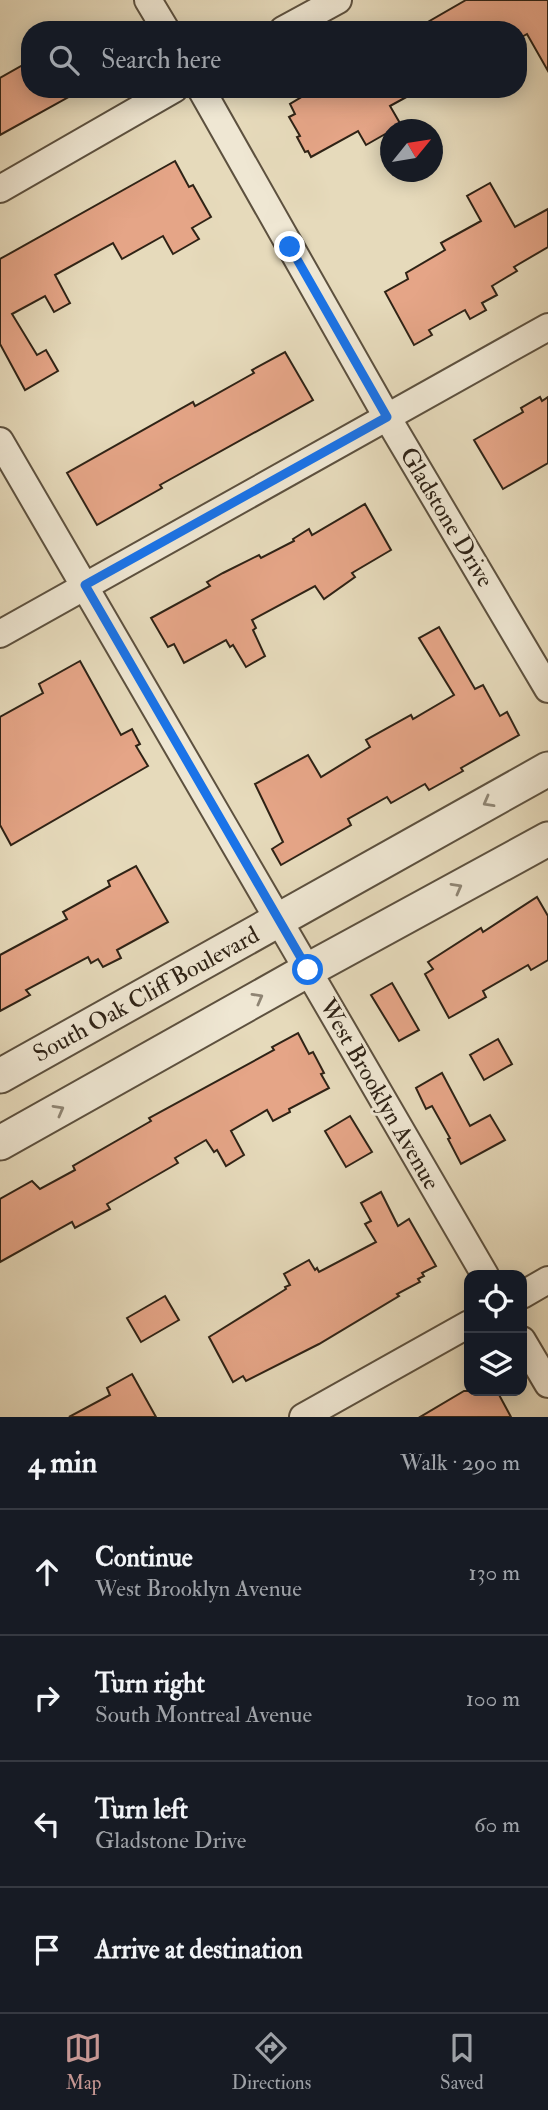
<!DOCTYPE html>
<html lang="en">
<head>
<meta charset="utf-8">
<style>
	body { margin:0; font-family:"IM FELL Double Pica",serif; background:#242831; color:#f1f3f6 }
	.controls { position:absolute; right:21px; bottom:21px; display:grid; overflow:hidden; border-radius:14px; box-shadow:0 4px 18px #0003 }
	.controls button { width:63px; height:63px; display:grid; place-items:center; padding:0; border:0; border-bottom:2px solid #363941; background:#171b24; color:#f1f3f6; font:35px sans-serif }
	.compass { position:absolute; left:380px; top:119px; width:63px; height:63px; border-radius:50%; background:#171b24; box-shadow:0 4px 18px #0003; rotate:60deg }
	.stop { position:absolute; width:21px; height:21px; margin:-16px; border:5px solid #1a73e8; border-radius:50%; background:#fff }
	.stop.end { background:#1a73e8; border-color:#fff; box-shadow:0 2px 7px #0008 }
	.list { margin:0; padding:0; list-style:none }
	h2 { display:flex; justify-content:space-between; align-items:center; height:91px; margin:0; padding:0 28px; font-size:30px }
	h2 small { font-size:23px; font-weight:400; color:#9ea1a6 }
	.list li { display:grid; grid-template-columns:46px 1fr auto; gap:21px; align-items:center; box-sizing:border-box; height:126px; padding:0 28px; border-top:2px solid #363941 }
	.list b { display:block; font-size:26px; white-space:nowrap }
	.list p { margin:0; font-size:23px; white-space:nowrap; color:#9ea1a6 }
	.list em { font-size:23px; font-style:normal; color:#9ea1a6 }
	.icon { flex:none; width:38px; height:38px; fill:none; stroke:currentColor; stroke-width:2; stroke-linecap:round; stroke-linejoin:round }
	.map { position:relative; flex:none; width:548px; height:1417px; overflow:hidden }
	.search { position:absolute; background:#171b24; box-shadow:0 4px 18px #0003; left:21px; right:21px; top:21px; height:77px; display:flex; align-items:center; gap:18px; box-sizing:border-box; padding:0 24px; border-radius:28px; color:#9ea1a6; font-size:26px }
	.sheet { height:595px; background:#171b24 }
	nav { display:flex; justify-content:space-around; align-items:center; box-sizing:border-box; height:98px; border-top:2px solid #363941; background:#171b24; font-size:19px; color:#9ea1a6 }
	nav a { display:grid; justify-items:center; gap:4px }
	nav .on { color:#c59692 }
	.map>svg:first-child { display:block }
</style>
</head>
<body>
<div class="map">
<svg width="548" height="1417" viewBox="0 0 548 1417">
	<rect width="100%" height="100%" fill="#e6dabb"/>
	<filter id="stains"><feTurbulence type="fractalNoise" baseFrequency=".00286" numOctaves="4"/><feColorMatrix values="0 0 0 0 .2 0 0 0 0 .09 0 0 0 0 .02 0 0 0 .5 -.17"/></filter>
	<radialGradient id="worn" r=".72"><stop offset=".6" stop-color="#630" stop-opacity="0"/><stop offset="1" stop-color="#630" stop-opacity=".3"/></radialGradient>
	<g fill="#e5a587" stroke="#2f2316" stroke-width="2">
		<polygon points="466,0 548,0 548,71 527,34 518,39 518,30 414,30"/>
		<polygon points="30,61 30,89 83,89 0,135 0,78"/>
		<polygon points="315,89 421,89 390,106 401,125 366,145 358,131 311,157 308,151 305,152 297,137 300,136 289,117 295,114 290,104"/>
		<polygon points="175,161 189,187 193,185 211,217 192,228 199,239 173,254 163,236 122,259 113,243 55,275 70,303 54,312 45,296 12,314 37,355 46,350 58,371 25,390 0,344 0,259"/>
		<polygon points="490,183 515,227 548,209 548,247 514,267 517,271 492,286 497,295 482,303 486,310 470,319 465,310 429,330 432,335 414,345 385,292 408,279 406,273 445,250 441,243 481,221 467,196"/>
		<polygon points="285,352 313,400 160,485 162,488 97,525 67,473 193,402 195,406 254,373 252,370"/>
		<polygon points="540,397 542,401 548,397 548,463 503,489 474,440 523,412 521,408"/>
		<polygon points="365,504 391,550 352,573 355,577 324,599 315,586 252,620 256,628 253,630 265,656 246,667 233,645 230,647 226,640 184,663 174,644 168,647 151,618 210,586 207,582 223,573 259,555 261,558 294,541 293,539 309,529 312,535"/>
		<polygon points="439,627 475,689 483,685 500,716 507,712 519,735 461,768 463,771 429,790 425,784 391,803 387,797 348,819 351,825 281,865 272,849 283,842 255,784 308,755 321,777 370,747 366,740 411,715 413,719 454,695 419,638"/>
		<polygon points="80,661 121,735 132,729 140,744 136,746 148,766 11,845 0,825 0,717 43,693 39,684"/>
		<polygon points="136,866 168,922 117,950 121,958 103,967 98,959 91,963 88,957 26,990 30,995 0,1011 0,955 67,919 63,912 110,886 108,881"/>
		<polygon points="537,897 548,916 548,960 531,970 528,965 483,991 486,997 449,1018 425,974 433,969 428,962 481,928 483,932"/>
		<polygon points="392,983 419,1030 399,1041 371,995"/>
		<polygon points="298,1033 309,1054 313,1052 324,1073 321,1074 329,1088 289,1109 290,1112 273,1121 267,1110 231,1131 244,1155 226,1166 217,1150 214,1152 206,1140 175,1158 178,1163 107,1204 110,1209 75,1228 72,1222 0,1262 0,1199 32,1181 40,1189 75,1170 73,1166 151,1121 149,1118 274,1050 272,1047"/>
		<polygon points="498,1039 512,1064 484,1080 470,1055"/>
		<polygon points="442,1073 470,1126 490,1115 505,1140 461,1164 448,1139 450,1138 432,1106 426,1109 416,1088"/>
		<polygon points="350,1116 372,1152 346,1167 325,1131"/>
		<polygon points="381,1192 398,1226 409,1219 436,1266 422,1273 424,1276 418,1279 420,1282 397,1294 399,1296 319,1344 246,1381 243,1376 233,1382 209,1337 286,1289 285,1287 290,1285 284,1274 309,1260 315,1270 317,1268 319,1272 376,1242 365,1224 371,1221 361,1203"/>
		<polygon points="165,1296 179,1320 141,1342 127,1318"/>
		<polygon points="132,1374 156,1417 69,1417 110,1395 107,1388"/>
		<polygon points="464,1391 497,1391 511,1417 420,1417"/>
	</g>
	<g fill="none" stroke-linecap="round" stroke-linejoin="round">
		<defs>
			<g id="minor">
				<polyline points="148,0 166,30"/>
				<polyline points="283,30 338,0"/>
				<polyline points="201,89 387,417 548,689"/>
				<polyline points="0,189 174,89"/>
				<polyline points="0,441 485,1275"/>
				<polyline points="0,634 548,327"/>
				<polyline points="522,1295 548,1280"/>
				<polyline points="522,1340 548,1384"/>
				<polyline points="303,1417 469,1324"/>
			</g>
			<g id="tertiary">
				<polyline points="0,1076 548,769"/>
				<polyline points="0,1143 308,970 548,839"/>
			</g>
		</defs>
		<use href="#minor" stroke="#5d513f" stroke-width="30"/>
		<use href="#tertiary" stroke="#5d513f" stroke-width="37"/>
		<use href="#minor" stroke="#efe7d3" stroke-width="26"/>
		<use href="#tertiary" stroke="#efe7d3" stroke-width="33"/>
	</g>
	<defs><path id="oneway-chevron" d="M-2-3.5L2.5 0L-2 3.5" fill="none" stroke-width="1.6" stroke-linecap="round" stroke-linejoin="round" transform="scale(1.75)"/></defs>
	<g stroke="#8f8574">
		<use href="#oneway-chevron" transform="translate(488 802) rotate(151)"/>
		<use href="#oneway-chevron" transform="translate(457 888) rotate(-29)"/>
		<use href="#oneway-chevron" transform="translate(258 998) rotate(-29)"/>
		<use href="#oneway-chevron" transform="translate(59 1110) rotate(-29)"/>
	</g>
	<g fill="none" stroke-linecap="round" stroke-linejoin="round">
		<polyline stroke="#1a73e8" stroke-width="9" points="290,247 387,417 85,585 308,970"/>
	</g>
	<g text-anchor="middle" stroke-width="6" stroke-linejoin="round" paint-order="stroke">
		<g font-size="24" fill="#2f2316" stroke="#efe7d3">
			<text transform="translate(447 517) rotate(59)" y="8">Gladstone Drive</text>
			<text transform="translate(146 994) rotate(-29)" y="8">South Oak Cliff Boulevard</text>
			<text transform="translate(380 1094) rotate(60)" y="8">West Brooklyn Avenue</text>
		</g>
	</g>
	<rect width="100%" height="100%" filter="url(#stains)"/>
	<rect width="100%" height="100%" fill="url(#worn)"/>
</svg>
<div class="controls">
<button><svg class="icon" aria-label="locate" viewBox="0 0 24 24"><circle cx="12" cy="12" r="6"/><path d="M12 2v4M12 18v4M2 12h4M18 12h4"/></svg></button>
<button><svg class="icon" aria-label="layers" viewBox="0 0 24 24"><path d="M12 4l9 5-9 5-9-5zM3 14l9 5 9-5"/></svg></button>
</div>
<svg class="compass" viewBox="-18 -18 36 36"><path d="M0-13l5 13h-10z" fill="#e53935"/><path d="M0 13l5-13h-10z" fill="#9ea1a6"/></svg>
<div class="stop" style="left:308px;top:970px"></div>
<div class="stop end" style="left:290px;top:247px"></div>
<div class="search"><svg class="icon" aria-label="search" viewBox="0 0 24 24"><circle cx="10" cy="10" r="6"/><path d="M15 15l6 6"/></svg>Search here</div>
</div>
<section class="sheet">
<h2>4 min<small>Walk · 290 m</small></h2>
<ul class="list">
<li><svg class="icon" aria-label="ahead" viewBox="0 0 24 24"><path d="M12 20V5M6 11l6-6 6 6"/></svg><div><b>Continue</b><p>West Brooklyn Avenue</p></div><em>130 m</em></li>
<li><svg class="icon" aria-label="right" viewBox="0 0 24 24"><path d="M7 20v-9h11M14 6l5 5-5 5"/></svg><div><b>Turn right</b><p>South Montreal Avenue</p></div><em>100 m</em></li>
<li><svg class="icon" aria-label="left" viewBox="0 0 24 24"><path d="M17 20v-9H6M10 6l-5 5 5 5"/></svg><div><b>Turn left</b><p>Gladstone Drive</p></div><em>60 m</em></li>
<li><svg class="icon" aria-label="arrive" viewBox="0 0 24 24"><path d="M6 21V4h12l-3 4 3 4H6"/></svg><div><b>Arrive at destination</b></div></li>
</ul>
</section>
<nav>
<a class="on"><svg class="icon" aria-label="map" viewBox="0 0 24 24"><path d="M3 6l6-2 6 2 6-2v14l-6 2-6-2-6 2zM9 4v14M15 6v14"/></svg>Map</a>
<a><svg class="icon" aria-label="directions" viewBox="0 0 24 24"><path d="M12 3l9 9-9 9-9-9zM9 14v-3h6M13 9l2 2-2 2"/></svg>Directions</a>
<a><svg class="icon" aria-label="saved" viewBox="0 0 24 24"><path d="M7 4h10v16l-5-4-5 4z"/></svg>Saved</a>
</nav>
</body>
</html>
